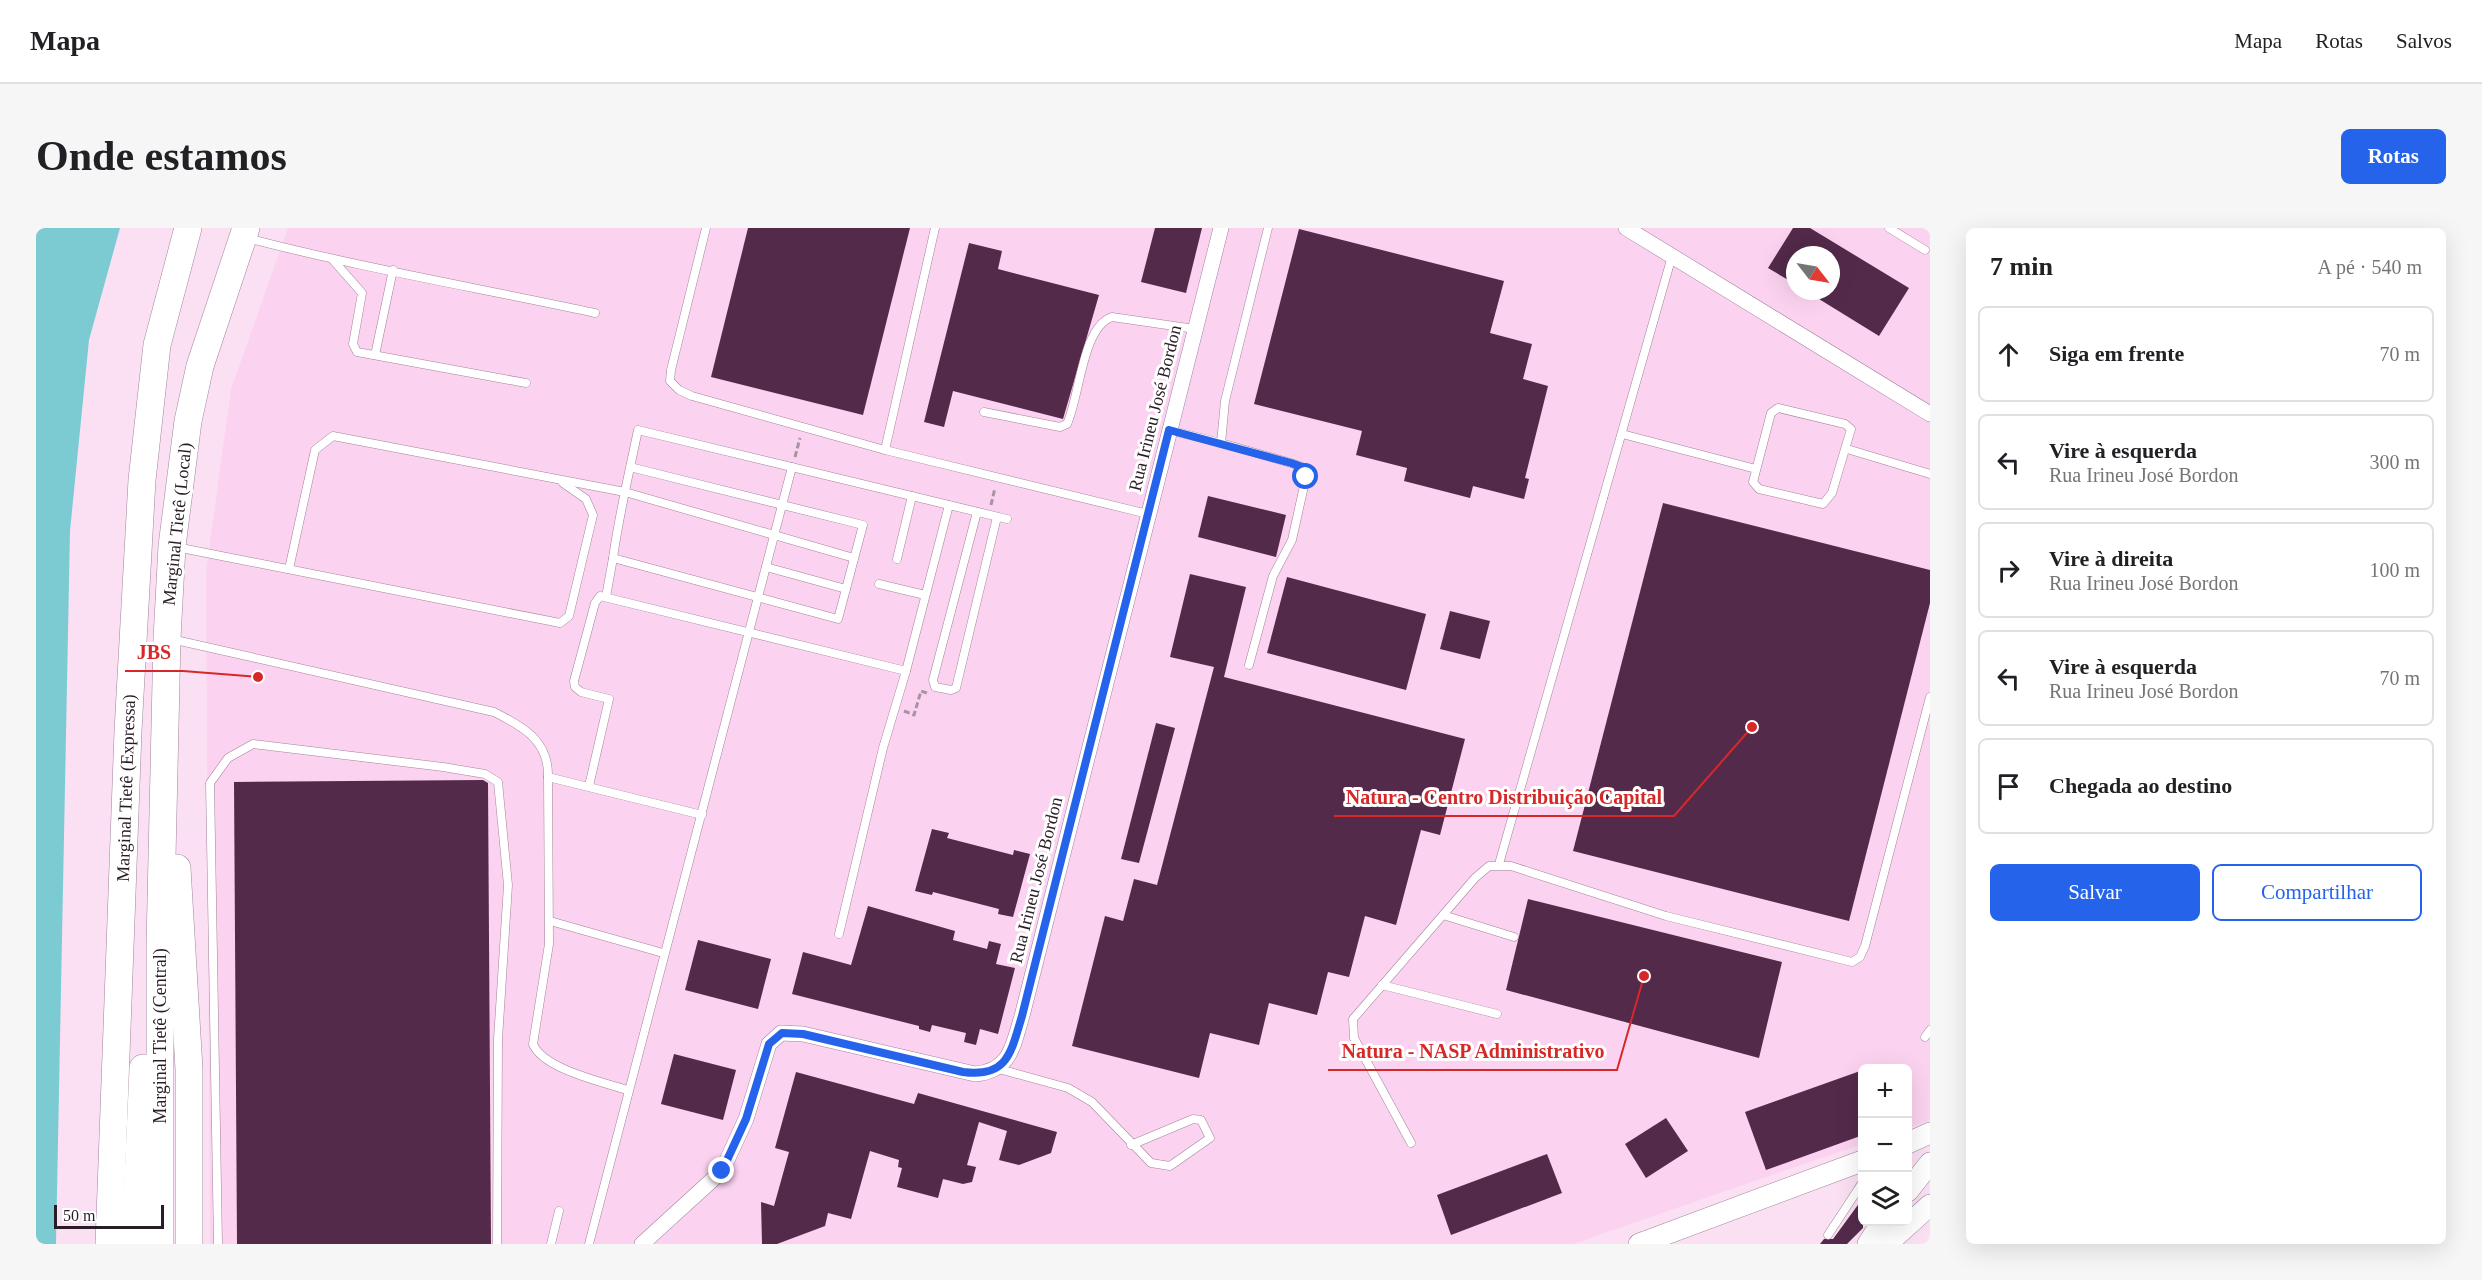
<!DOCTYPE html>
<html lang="pt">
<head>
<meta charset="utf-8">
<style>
	body { margin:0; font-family:"Times New Roman",serif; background:#f6f6f6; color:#202124 }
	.controls { position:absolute; right:18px; bottom:18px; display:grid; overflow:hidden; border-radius:9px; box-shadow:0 6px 24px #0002 }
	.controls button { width:54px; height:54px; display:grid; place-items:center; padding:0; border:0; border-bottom:2px solid #e0e0e0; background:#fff; color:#202124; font:30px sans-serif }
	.compass { position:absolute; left:1750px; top:18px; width:54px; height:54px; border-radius:50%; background:#fff; box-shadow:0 6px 24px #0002; rotate:121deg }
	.scale { position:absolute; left:18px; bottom:15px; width:110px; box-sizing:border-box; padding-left:6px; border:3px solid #291d25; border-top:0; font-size:16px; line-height:21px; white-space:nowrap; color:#291d25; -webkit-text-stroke:4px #fff; paint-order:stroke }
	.stop { position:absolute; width:18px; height:18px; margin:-14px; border:4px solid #2563eb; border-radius:50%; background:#fff }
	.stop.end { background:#2563eb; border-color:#fff; box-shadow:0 2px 6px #0008 }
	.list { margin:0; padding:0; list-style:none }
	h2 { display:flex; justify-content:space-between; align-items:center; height:78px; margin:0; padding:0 24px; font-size:26px }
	h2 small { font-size:20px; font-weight:400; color:#757577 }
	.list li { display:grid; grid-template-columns:39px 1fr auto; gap:18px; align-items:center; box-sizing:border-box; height:96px; margin:0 12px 12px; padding:0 12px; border:2px solid #e0e0e0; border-radius:9px }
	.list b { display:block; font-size:22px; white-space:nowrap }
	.list p { margin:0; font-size:20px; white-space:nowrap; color:#757577 }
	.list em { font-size:20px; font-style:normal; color:#757577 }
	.actions { display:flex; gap:12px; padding:18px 24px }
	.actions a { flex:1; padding:14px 0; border:2px solid #2563eb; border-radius:9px; text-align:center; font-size:21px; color:#2563eb }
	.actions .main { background:#2563eb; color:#fff }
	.icon { flex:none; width:33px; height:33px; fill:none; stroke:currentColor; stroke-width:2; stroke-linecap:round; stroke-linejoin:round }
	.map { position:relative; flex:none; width:1894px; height:1016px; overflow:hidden; border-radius:9px }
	header { display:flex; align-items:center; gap:36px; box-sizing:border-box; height:84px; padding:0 30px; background:#fff; border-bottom:2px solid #e0e0e0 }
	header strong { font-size:28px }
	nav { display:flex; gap:33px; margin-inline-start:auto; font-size:21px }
	.intro { display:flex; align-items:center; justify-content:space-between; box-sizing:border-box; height:144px; padding:0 36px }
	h1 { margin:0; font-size:42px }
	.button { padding:15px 27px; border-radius:9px; background:#2563eb; color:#fff; font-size:21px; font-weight:700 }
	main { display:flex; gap:36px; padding:0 36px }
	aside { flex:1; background:#fff; border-radius:9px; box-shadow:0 6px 24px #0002 }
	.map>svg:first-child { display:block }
</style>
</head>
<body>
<header>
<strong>Mapa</strong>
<nav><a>Mapa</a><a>Rotas</a><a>Salvos</a></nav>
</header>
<div class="intro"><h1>Onde estamos</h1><a class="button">Rotas</a></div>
<main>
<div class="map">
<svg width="1894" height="1016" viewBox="0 0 1894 1016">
	<rect width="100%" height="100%" fill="#fbe0f4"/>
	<path fill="#fbd3f0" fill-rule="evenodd" d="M252,0H1894V892L1872,900V840H1826V916L1537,1016H174L170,343L195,161ZM1759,27H1795V63H1759Z"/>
	<polygon fill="#7ccbd3" points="0,0 84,0 53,112 34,303 20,1016 0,1016"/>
	<g fill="#542a4b">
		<polygon points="712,0 874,0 827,187 675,149"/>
		<polygon points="1119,0 1166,0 1150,65 1105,54"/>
		<polygon points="1757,0 1774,0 1873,60 1843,108 1770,63 1795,63 1795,27 1759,27 1759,56 1732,40"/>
		<polygon points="1263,1 1468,53 1454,105 1496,116 1487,151 1512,158 1489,250 1493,251 1488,271 1437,258 1434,270 1368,253 1371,240 1320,227 1326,203 1218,176"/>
		<polygon points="933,15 966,23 962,41 1063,67 1027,191 917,163 908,199 888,194"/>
		<polygon points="1172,268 1250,287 1240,329 1162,309"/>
		<polygon points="1627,275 1894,342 1894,375 1813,693 1537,623"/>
		<polygon points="1154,346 1210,359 1188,449 1429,511 1404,607 1385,602 1360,697 1329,688 1313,749 1292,744 1281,787 1233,775 1223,817 1174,805 1163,850 1036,818 1069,688 1087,693 1098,651 1121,657 1178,439 1134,429"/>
		<polygon points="1251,349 1390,386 1370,462 1231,425"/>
		<polygon points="1414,383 1454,393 1444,431 1404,421"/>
		<polygon points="1120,495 1139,500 1103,635 1085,631"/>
		<polygon points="447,552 452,555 455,1016 201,1016 198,554"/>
		<polygon points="896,601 913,605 911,610 977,627 978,622 994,626 977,689 962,686 963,681 897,664 896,667 879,663"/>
		<polygon points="1492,671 1746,734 1723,830 1470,762"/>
		<polygon points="832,678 919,703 917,712 951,721 953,713 965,716 960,736 979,740 962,806 944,801 940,817 928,814 930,805 896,797 894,804 883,801 883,798 756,766 767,724 815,737"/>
		<polygon points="662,712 735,731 722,781 649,762"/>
		<polygon points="638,826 700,842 687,892 625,876"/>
		<polygon points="1827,842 1827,907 1730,942 1709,884"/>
		<polygon points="760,844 878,876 882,865 1021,904 1015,925 983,937 963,932 971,903 943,894 931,937 940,939 936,954 927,956 907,951 902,970 861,959 866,940 862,939 863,932 834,923 815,991 792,985 789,998 741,1016 726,1016 725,974 738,978 753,924 739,920"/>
		<polygon points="1630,890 1652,923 1610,950 1589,916"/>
		<polygon points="1511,926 1526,965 1415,1007 1401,967"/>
		<polygon points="1827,970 1827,1000 1811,1016 1784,1016 1788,1011 1797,1011"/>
	</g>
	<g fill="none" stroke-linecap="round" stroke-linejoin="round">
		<defs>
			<g id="lane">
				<polyline points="670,0 635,142 634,153 643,162 656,168 849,222 1112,286"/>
				<polyline points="1853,0 1889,22"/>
				<path d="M211,10C326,40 443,60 559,85"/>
				<polyline points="297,32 326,65 317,116 321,124 490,155"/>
				<polyline points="339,127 357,42"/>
				<polygon points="1742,180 1809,196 1815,201 1796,265 1787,276 1723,261 1717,254 1735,185"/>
				<path d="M948,184L1024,199L1031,196C1044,168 1046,99 1076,89L1159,101"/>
				<polyline points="1133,202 1185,215"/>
				<polyline points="1586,206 1720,241"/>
				<polyline points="1811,221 1894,246"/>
				<polyline points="849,222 899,0"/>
				<path d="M594,239L827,297L802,391L577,330C583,287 593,245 602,202L971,291"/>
				<polyline points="941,284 897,452 899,459 915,462 920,460 961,289"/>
				<polyline points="140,319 524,395 533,388 557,287 550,271 527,255"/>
				<polyline points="861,331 876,268"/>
				<polyline points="730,339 810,361"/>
				<polyline points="253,341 279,222 297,208 589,264 818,330"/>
				<polyline points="843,356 889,367"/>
				<polyline points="570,369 577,330"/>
				<path d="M135,411L458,484C488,499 513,513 512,549L666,587"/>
				<polyline points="1213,437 1237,348 1256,312 1270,249 1266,239 1255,235 1185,215 1189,173 1232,0"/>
				<polyline points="870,443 913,277"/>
				<path d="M512,549L513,716L497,816C507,841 567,854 591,862"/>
				<polyline points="553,558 573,471 545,464 539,459 538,453 559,375 564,368 870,443 847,520 803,706"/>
				<polyline points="1463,636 1636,28"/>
				<polyline points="1407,687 1478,709"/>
				<polyline points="514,693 627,725"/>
				<polyline points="1346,757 1461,786"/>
				<polyline points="1889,809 1894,802"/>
				<polyline points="963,841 1032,860 1056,874 1115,935 1134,938 1174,910 1165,892 1157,891 1095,917"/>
				<polyline points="1375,915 1318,810 1317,791 1439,650 1453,638 1475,638 1630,688 1816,734 1824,729 1829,718 1894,469"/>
				<polyline points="1821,963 1826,955"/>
				<polyline points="1792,1007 1821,963 1826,964"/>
				<polyline points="182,1016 174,555 192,530 217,516 407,539 449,546 462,554 472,657 462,811 461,1016"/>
				<polyline points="515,1016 523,983"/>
				<polyline points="553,1016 756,239"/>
			</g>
			<g id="street">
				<polyline points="1590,0 1894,186"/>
				<path d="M606,1016L686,943L710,891L733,816L745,805L767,806L939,846C975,843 977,817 986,788L1185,0"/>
			</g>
			<g id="secondary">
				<polyline points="1872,915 1894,905"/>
				<polyline points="1872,963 1894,935"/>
				<polyline points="1603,1016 1826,933"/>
				<polyline points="1832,1016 1846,994"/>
				<polyline points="1851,1016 1894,977"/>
			</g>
			<g id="highway">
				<polyline points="141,640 153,841 153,1016"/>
				<polyline points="73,1016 92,503 106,252 121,117 152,0"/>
				<polyline points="99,1016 107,840"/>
				<polyline points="124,1016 124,717 131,410 136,318 152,193 164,138 210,0"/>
			</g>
		</defs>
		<use href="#lane" stroke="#a2839a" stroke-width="9"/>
		<use href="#street" stroke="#a2839a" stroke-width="16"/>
		<use href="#secondary" stroke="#a2839a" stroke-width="22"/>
		<use href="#highway" stroke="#a2839a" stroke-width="28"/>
		<g stroke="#a893a2" stroke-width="3" stroke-dasharray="6 3" stroke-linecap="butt">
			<polyline points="759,229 764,210"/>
			<polyline points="955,277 959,260"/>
			<polyline points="868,483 878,487 885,463 891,465"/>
		</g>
		<use href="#lane" stroke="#fff" stroke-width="8"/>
		<use href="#street" stroke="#fff" stroke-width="15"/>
		<use href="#secondary" stroke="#fff" stroke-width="21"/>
		<use href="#highway" stroke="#fff" stroke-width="27"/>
	</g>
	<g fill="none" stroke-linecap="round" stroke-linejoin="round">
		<path stroke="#2563eb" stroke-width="8" d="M686,943L710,891L733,816L746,805L767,806L927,844C972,850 975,824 986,788L1133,202L1255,235L1266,239L1270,249"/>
	</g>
	<g text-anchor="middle" stroke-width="6" stroke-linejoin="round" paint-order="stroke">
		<g font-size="18" fill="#291d25" stroke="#fff">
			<text transform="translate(1119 180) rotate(-76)" y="6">Rua Irineu José Bordon</text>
			<text transform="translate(141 296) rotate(-84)" y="6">Marginal Tietê (Local)</text>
			<text transform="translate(90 560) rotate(-88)" y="6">Marginal Tietê (Expressa)</text>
			<text transform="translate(1000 652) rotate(-76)" y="6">Rua Irineu José Bordon</text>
			<text transform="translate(124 808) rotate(-90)" y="6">Marginal Tietê (Central)</text>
		</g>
	</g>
	<path fill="none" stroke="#d62828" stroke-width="2" d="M222 449L147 443H89M1716 499L1638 588H1298M1608 748L1581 842H1292"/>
	<g fill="#d62828" stroke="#fff" stroke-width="2">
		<circle cx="222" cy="449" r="6"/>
		<circle cx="1716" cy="499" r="6"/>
		<circle cx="1608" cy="748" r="6"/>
	</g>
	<g font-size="20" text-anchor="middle" font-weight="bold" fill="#d62828" stroke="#fff" stroke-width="6" stroke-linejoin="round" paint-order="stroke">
		<text x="118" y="431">JBS</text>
		<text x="1468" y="576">Natura - Centro Distribuição Capital</text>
		<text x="1437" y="830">Natura - NASP Administrativo</text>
	</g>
</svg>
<div class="controls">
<button>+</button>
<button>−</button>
<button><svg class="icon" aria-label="layers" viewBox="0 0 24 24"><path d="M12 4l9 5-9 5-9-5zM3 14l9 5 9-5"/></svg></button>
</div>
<svg class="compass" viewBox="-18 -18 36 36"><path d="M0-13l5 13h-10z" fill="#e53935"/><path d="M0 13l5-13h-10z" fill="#757577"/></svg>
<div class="scale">50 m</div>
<div class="stop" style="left:1270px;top:249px"></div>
<div class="stop end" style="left:686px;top:943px"></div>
</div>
<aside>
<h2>7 min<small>A pé · 540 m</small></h2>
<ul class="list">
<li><svg class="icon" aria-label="ahead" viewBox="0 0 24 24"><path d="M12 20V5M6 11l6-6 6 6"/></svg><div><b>Siga em frente</b></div><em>70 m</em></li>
<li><svg class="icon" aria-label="left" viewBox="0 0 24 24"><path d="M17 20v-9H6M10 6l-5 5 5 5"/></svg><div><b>Vire à esquerda</b><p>Rua Irineu José Bordon</p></div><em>300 m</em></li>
<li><svg class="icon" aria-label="right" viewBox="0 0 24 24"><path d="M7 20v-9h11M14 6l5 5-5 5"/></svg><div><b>Vire à direita</b><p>Rua Irineu José Bordon</p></div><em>100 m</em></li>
<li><svg class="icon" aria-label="left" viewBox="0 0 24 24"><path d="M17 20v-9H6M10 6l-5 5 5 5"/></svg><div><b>Vire à esquerda</b><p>Rua Irineu José Bordon</p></div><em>70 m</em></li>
<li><svg class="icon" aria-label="arrive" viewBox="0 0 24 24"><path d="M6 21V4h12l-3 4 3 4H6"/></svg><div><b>Chegada ao destino</b></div></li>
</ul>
<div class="actions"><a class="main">Salvar</a><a>Compartilhar</a></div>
</aside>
</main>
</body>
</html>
